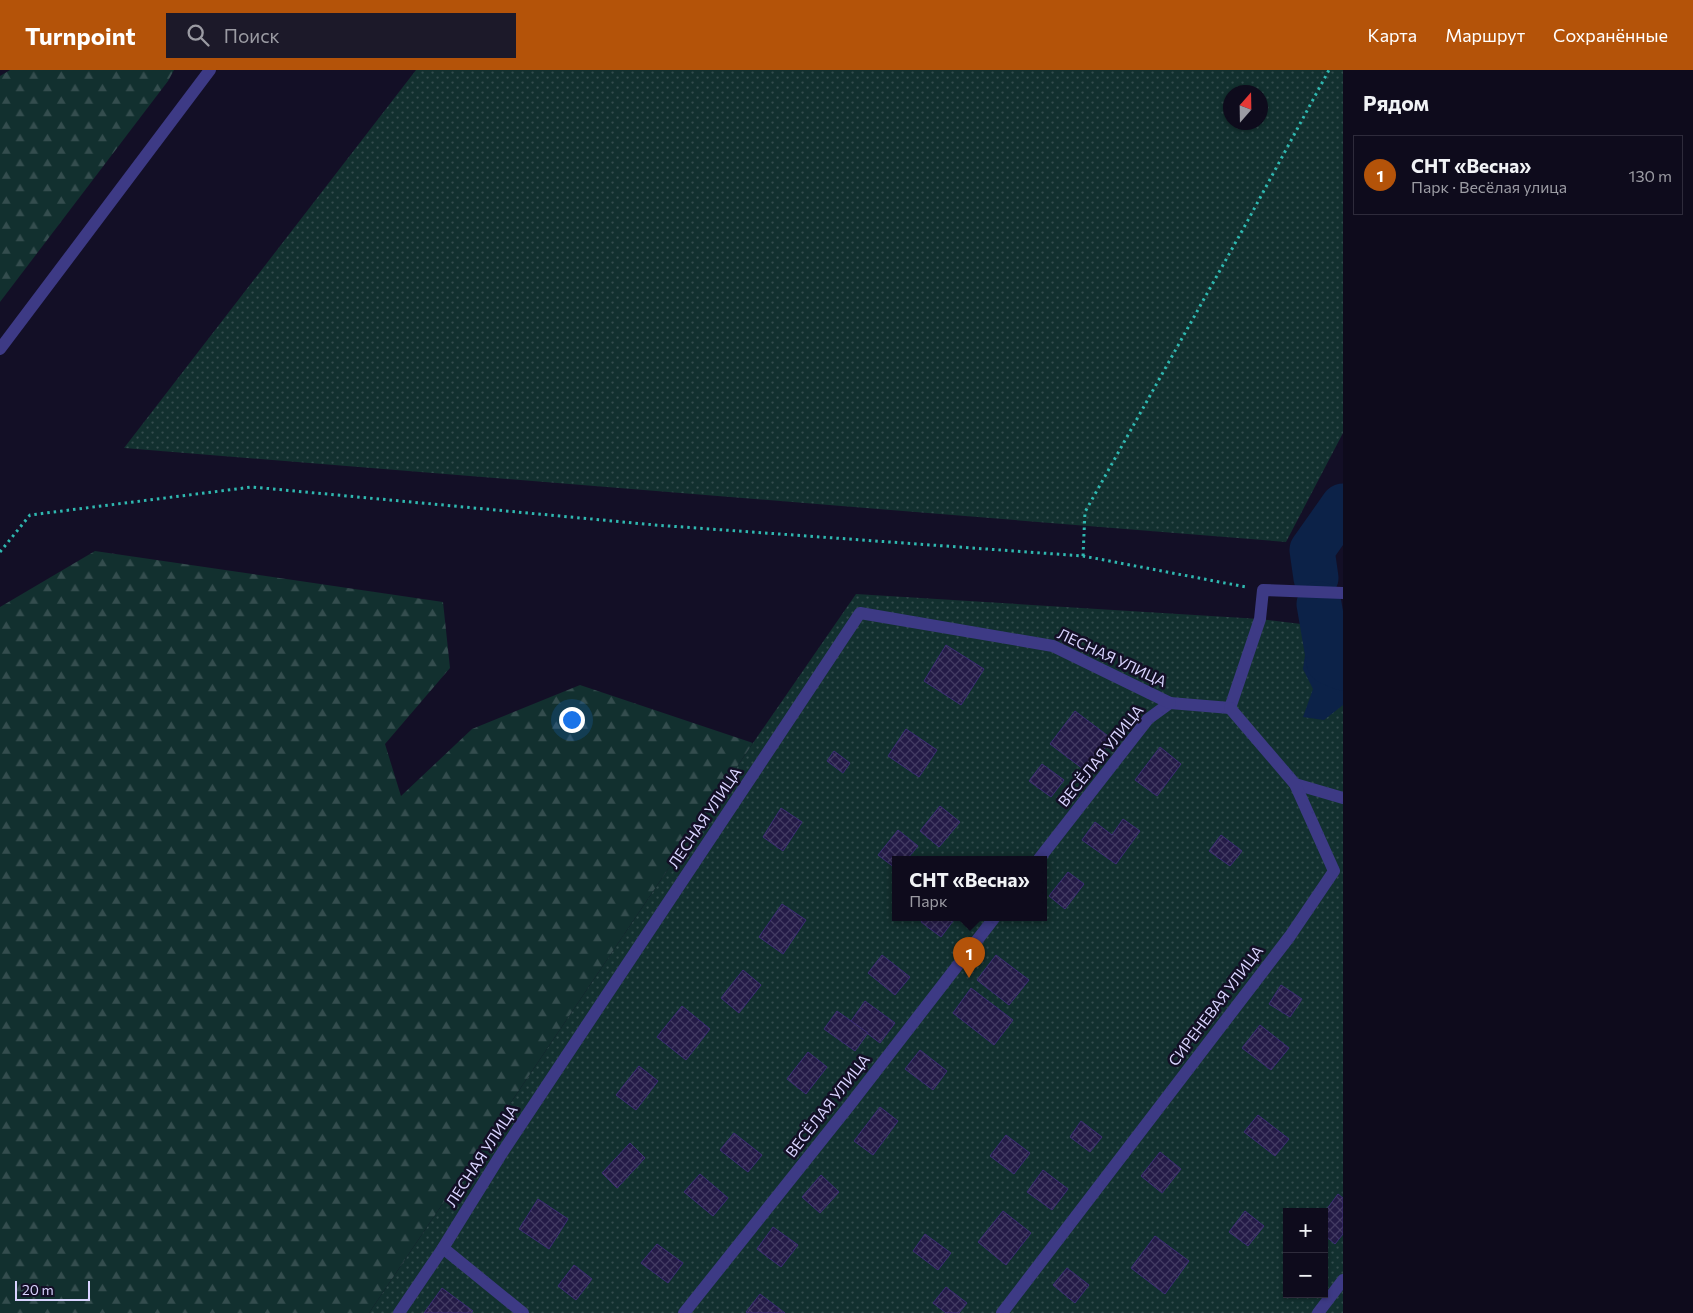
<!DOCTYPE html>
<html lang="ru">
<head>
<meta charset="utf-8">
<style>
	body { margin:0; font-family:Commissioner,sans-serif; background:#1c1929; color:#f1f3f6 }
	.controls { position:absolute; right:15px; bottom:15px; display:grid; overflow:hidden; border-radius:0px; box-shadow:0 1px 4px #0004 }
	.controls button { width:45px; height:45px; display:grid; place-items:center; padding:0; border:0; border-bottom:1px solid #2e2b3b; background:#0e0b1c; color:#f1f3f6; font:25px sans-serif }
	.compass { position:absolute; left:1223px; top:15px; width:45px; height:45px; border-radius:50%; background:#0e0b1c; box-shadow:0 1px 4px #0004; rotate:20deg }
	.scale { position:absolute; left:15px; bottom:12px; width:75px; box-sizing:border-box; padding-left:5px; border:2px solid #d9d4ff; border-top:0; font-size:14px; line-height:18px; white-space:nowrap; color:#d9d4ff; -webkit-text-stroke:4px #130f26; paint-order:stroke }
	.you { position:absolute; left:571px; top:649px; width:18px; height:18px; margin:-12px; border:4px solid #fff; border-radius:50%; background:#1a73e8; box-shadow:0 0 0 8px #1a73e833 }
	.badge { display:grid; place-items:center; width:32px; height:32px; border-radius:50%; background:#b45309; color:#fff; font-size:16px; font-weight:700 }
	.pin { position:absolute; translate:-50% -41px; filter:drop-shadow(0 1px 2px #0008) }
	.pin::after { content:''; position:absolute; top:26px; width:18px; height:15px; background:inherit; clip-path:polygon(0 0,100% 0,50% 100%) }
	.popup { position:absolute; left:892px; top:786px; width:155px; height:65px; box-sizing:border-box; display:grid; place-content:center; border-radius:0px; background:#0e0b1c; filter:drop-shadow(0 1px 4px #0005); font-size:16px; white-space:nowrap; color:#9b9ba3 }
	.popup b { font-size:19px; color:#f1f3f6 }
	.popup::after { content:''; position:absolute; left:50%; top:100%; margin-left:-10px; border:10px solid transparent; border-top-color:#0e0b1c }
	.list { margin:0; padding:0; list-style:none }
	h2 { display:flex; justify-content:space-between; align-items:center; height:65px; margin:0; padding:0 20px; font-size:21px }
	h2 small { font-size:16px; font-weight:400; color:#9b9ba3 }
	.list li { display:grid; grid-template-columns:32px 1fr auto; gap:15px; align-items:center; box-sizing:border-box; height:80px; margin:0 10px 10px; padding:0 10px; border:1px solid #2e2b3b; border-radius:0px }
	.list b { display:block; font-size:19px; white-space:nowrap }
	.list p { margin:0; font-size:16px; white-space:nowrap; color:#9b9ba3 }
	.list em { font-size:16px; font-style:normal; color:#9b9ba3 }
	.icon { flex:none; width:28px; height:28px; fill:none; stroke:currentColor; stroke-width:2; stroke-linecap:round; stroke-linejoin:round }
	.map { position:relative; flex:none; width:1343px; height:1243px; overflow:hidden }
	header { display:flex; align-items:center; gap:30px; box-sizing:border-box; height:70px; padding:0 25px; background:#b45309; color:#fff }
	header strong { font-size:24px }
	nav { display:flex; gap:28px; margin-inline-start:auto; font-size:18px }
	.search { width:350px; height:45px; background:#1c1929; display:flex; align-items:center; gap:12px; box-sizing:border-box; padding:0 18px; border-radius:0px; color:#9b9ba3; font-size:19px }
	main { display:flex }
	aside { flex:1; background:#0e0b1c }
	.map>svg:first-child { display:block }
</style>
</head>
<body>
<header>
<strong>Turnpoint</strong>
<div class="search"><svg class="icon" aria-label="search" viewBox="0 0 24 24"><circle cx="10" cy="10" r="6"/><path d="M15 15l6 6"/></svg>Поиск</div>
<nav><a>Карта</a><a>Маршрут</a><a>Сохранённые</a></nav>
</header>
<main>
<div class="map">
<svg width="1343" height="1243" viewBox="0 0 1343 1243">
	<defs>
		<pattern id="grass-dots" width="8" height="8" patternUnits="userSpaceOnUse" patternTransform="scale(1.25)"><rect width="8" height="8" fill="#12302f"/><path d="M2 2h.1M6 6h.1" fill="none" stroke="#344d4e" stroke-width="1.8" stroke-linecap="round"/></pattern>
		<pattern id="forest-firs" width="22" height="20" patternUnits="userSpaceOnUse" patternTransform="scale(1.25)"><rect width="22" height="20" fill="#12302f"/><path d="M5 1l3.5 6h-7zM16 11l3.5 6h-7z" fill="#344d4e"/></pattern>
		<pattern id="building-cross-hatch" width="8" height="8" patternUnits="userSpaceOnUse" patternTransform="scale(1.25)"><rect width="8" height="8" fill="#241b47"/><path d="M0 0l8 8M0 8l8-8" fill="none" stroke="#433b63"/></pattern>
	</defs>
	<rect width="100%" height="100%" fill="#130f26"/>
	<g fill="url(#grass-dots)" fill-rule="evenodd">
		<path d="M416,0H1343V363L1286,472L124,378ZM1230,22H1260V52H1230Z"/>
		<path d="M856,524L1260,549L1343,559V1243H369L753,673ZM895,789H1043V847H895ZM1287,1142H1324V1224H1287Z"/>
	</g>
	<g fill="url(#forest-firs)">
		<polygon points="10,0 174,0 168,11 0,232 0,6"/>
		<polygon points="95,481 443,532 450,598 385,674 401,726 472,659 580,615 753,673 369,1243 0,1243 0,537"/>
	</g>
	<polygon fill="#0c2248" points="1323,563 1343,563 1343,635 1324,650 1303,647 1313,619 1303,599 1306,578"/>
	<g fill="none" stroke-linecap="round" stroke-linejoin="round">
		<g stroke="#0c2248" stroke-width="45">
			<polyline points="1316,508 1312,480 1343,436"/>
			<polyline points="1319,534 1329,592 1343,598"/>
		</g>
	</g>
	<g fill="url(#building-cross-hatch)" stroke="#3b2d73">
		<polygon points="946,575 984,599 961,635 924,611"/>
		<polygon points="1075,641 1112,669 1087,702 1050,674"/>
		<polygon points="906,659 937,680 919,707 888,686"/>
		<polygon points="1160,677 1181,694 1157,726 1135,710"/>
		<polygon points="834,681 850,693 843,703 827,691"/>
		<polygon points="1042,694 1064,710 1051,727 1029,711"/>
		<polygon points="940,736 960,752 939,777 920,761"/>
		<polygon points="781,738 802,752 783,781 763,767"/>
		<polygon points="1123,749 1140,761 1116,794 1082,770 1095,752 1112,765"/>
		<polygon points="898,760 918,776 907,789 895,789 895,798 878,785"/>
		<polygon points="1221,765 1242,781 1230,796 1209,781"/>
		<polygon points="1068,802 1084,814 1065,839 1049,826"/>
		<polygon points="782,834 806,850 783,884 759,867"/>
		<polygon points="925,847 956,847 941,867 921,852"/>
		<polygon points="882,885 910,907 895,925 868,903"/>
		<polygon points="996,885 1029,910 1009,935 977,910"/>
		<polygon points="743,900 761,915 739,943 721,928"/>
		<polygon points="1281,915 1302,929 1290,947 1269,934"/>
		<polygon points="971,918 1013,950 994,975 953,943"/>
		<polygon points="865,931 895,953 880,973 851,951"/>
		<polygon points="682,936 710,959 686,990 657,967"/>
		<polygon points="837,941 868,963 855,981 824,959"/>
		<polygon points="1260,955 1289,978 1271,1000 1242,978"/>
		<polygon points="920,980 947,1001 933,1020 905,999"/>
		<polygon points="808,982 827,997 806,1024 787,1009"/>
		<polygon points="639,996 658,1011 636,1040 616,1025"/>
		<polygon points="880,1037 898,1051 873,1085 854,1071"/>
		<polygon points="1258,1045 1289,1069 1275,1086 1244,1062"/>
		<polygon points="1081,1051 1102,1067 1090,1082 1070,1067"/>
		<polygon points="734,1063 762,1085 748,1102 720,1080"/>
		<polygon points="1006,1065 1030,1083 1014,1104 990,1086"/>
		<polygon points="630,1073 645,1088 617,1118 602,1103"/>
		<polygon points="1160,1082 1181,1099 1162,1123 1141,1106"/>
		<polygon points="1043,1100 1068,1119 1052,1140 1027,1122"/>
		<polygon points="700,1104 728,1128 713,1146 684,1122"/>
		<polygon points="821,1105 839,1122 820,1143 802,1127"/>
		<polygon points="1338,1124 1343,1128 1343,1164 1335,1174 1324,1165 1324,1143"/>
		<polygon points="538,1129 568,1149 549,1179 519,1159"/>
		<polygon points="1003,1141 1031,1163 1006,1195 978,1172"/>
		<polygon points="1245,1141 1264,1156 1248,1176 1229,1162"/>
		<polygon points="773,1157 798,1175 781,1197 757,1179"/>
		<polygon points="925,1164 951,1183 938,1200 913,1181"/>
		<polygon points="1155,1166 1189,1191 1165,1224 1131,1198"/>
		<polygon points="657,1174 683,1193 668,1213 641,1193"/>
		<polygon points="574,1195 592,1209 576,1230 558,1216"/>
		<polygon points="1067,1198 1089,1215 1075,1233 1053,1215"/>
		<polygon points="946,1217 967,1233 959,1243 946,1243 933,1233"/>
		<polygon points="442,1218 473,1241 471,1243 424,1243"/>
		<polygon points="760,1224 785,1243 748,1243 746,1242"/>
	</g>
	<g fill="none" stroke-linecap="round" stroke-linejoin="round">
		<g stroke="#2fb8b0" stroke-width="3" stroke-dasharray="2.5 4" stroke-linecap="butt">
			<polyline points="0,482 30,445 252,417 655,455 1083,486 1246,517"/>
			<polyline points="1083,486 1085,442 1247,152 1329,0"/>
		</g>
		<polyline stroke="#3d3a85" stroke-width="12" points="0,279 210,0"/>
		<g stroke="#3d3a85" stroke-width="12">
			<polyline points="1295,714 1343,728"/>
			<polyline points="1039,789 1148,649 1170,633 1230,638 1260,549 1263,520 1343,523"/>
			<polyline points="443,1178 523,1243"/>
			<polyline points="399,1243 443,1178 500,1086 860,543 1053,576 1170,633"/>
			<polyline points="684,1243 849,1036 995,847"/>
			<polyline points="1002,1243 1290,866 1334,801 1295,714 1230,638"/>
			<polyline points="1318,1243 1343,1210"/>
		</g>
	</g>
	<g text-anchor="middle" stroke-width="5" stroke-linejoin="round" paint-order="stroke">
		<g font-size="15" fill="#d9d4ff" stroke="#130f26">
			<text transform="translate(1112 588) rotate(25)" y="5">ЛЕСНАЯ УЛИЦА</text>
			<text transform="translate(1101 686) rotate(-51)" y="5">ВЕСЁЛАЯ УЛИЦА</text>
			<text transform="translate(705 748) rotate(-56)" y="5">ЛЕСНАЯ УЛИЦА</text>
			<text transform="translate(1216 936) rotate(-53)" y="5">СИРЕНЕВАЯ УЛИЦА</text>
			<text transform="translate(828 1036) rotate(-52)" y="5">ВЕСЁЛАЯ УЛИЦА</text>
			<text transform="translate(482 1086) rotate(-57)" y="5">ЛЕСНАЯ УЛИЦА</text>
		</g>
	</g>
</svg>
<div class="controls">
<button>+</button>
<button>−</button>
</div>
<svg class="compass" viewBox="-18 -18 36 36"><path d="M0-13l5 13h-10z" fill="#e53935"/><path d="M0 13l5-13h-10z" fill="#9b9ba3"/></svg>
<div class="scale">20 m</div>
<div class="you"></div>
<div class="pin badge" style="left:969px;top:908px">1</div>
<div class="popup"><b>СНТ «Весна»</b>Парк</div>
</div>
<aside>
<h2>Рядом<small></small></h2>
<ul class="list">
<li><span class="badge">1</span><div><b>СНТ «Весна»</b><p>Парк · Весёлая улица</p></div><em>130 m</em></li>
</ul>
</aside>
</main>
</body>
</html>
